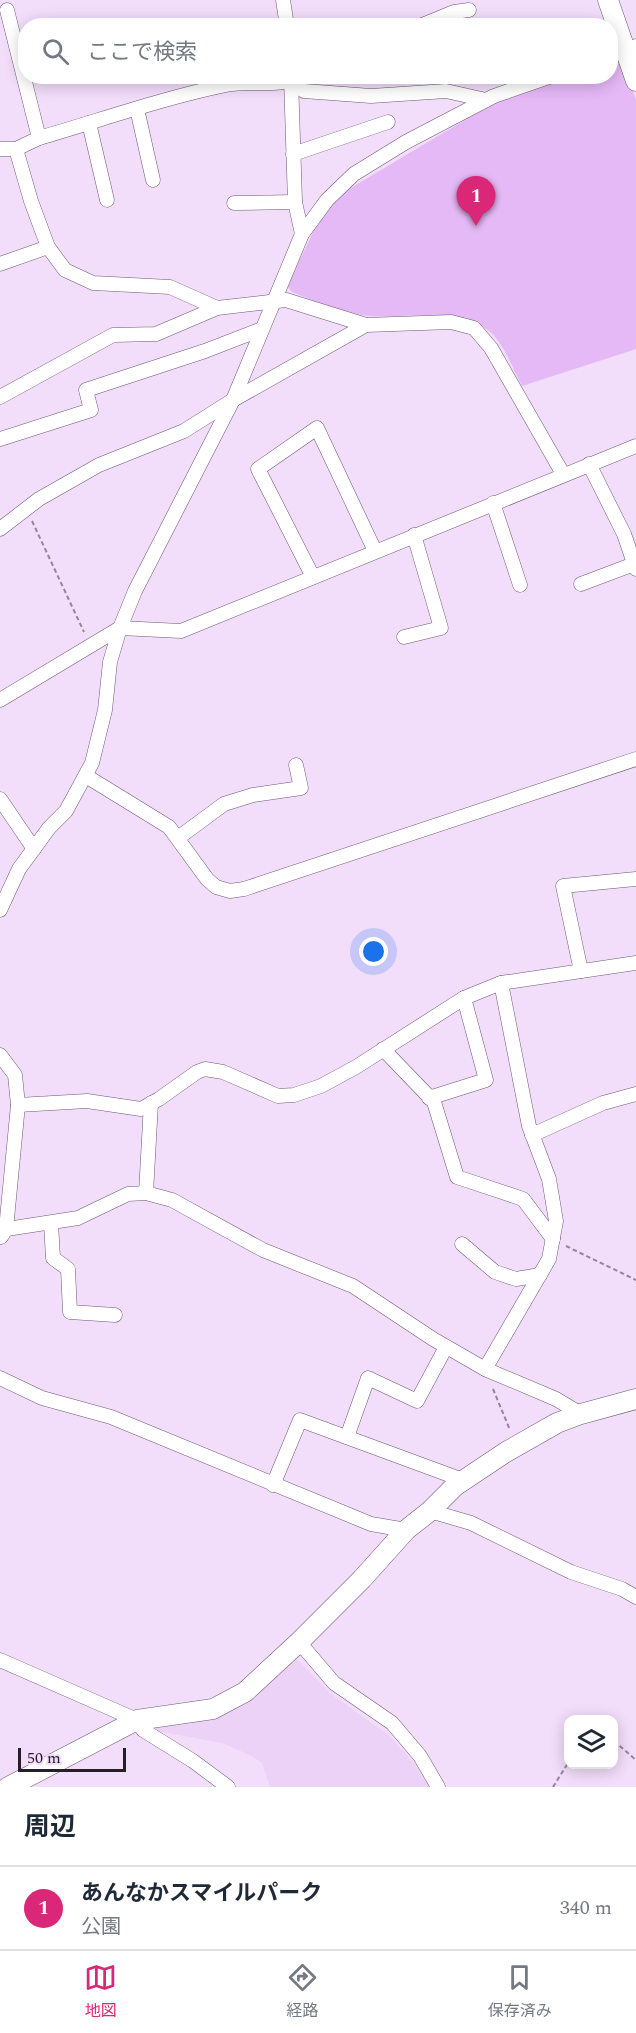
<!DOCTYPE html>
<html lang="ja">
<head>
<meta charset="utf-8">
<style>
	body { margin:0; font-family:Spectral,"Noto Sans JP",serif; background:#f2f2f3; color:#1f2937 }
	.controls { position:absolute; right:18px; bottom:18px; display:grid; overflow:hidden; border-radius:12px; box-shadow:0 3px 15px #0003 }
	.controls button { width:54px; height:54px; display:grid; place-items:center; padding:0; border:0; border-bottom:2px solid #e0e1e3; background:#fff; color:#1f2937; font:30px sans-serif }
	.scale { position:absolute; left:18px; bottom:15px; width:108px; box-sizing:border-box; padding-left:6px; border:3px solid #251d28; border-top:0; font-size:16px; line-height:21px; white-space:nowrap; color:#251d28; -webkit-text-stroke:4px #f2ddfa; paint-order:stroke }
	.you { position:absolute; left:374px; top:952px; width:21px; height:21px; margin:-15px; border:4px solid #fff; border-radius:50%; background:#1a73e8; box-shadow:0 0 0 9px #1a73e833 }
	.badge { display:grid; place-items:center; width:39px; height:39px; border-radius:50%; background:#db2777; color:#fff; font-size:20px; font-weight:700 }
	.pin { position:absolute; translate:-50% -50px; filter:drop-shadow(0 2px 3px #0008) }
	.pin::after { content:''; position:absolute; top:32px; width:21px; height:18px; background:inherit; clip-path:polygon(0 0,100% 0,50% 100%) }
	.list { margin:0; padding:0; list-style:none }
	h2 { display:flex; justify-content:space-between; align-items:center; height:78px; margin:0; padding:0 24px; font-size:26px }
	h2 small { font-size:20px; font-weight:400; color:#747a83 }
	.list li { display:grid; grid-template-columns:39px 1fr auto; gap:18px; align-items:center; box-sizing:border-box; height:84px; padding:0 24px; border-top:2px solid #e0e1e3 }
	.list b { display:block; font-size:22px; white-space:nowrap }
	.list p { margin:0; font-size:20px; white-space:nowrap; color:#747a83 }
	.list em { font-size:20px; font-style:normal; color:#747a83 }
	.icon { flex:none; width:33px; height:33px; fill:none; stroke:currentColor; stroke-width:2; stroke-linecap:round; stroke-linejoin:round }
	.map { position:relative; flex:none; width:636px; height:1787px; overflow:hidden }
	.search { position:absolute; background:#fff; box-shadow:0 3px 15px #0003; left:18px; right:18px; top:18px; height:66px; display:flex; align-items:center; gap:15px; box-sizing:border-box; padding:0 21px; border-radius:24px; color:#747a83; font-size:22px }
	.sheet { height:162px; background:#fff }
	nav { display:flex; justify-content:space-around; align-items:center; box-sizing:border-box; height:84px; border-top:2px solid #e0e1e3; background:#fff; font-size:16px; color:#747a83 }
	nav a { display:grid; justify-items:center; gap:3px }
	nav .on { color:#db2777 }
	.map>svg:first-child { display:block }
</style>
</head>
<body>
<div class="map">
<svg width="636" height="1787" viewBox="0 0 636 1787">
	<rect width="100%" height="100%" fill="#f2ddfa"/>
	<polygon fill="#ecd2f6" points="297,1659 331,1694 390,1736 413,1762 429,1787 270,1787 262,1763 252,1756 222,1743 157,1731 154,1725 244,1702"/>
	<path fill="#e5b8f6" d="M621,57L636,100V349L522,386C512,368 503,339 485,328C448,305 403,321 362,315C338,311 315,301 292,292L287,286L322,214L344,192L470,117L518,92L563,77L610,76L611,61Z"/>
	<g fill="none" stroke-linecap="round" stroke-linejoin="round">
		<defs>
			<g id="street">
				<polyline points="283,0 287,26"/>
				<polyline points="7,10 39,138"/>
				<polyline points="420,26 454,12 469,10"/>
				<polyline points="610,56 636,46"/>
				<polyline points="291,78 295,202 302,234"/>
				<polyline points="291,82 304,91 371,96 446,91 486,100"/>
				<polyline points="137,109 153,180"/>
				<polyline points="89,123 107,200"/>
				<path d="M0,149H16L39,138C101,120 163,98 226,85C251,80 280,88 303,76"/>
				<polyline points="16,149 31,201 48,247 65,270 93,283 170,287 217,308 286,300 366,325 451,322 474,328 491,348 563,474"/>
				<polyline points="293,154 388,122"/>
				<polyline points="234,203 295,202"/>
				<polyline points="0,264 48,247"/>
				<polyline points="0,397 113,335 156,334 217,308"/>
				<polyline points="0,439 91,410 86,390 205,351 262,329"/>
				<polyline points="589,464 624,534 636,569"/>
				<polyline points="493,503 520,585"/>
				<polyline points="0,529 39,499 99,465 184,431 233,400 366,325"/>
				<polyline points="313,577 258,469 317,428 375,551"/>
				<polyline points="581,584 634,564"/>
				<polyline points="404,637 441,628 414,535"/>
				<polyline points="0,700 120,628 181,631 636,446"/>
				<polyline points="86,776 169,827 207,879 216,887 230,891 244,889 636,759"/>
				<polyline points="0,799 34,849"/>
				<polyline points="178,838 224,804 253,795 301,788 296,765"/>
				<polyline points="0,910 19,869 49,828 66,811 92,763 105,710 110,662 120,628 135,591 233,400 302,234 327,200 354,174 406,142 494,96 552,76"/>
				<polyline points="581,971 563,886 636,879"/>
				<polyline points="383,1049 434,1102 457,1177 523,1199 553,1239"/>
				<polyline points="0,1055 15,1075 18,1105 6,1229 1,1237"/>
				<polyline points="429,1098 486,1080 464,998"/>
				<polyline points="18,1105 87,1101 141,1109 159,1099 197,1072 205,1069 223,1072 278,1096 294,1095 321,1086 356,1067 464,998 501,983 636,963"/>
				<polyline points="532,1135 603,1103 636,1094"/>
				<polyline points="146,1193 151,1103"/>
				<polyline points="51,1223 53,1258 68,1269 70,1312 115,1315"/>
				<polyline points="0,1230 78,1218 128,1194 146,1193 172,1200 263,1250 353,1286 433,1339 485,1369 556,1399 581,1414"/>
				<polyline points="462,1244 495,1272 516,1279 540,1275"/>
				<polyline points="485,1369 549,1259 556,1221 549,1179 529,1126 501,983"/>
				<polyline points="0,1378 42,1398 111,1417 371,1524 406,1530"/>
				<polyline points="347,1437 368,1378 417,1401 446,1347"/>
				<polyline points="273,1485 300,1420 463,1480"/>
				<polyline points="430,1511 471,1523 571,1572 622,1589 636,1597"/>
				<polyline points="299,1642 334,1683 392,1723 420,1756 438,1787"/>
				<polyline points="0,1660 137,1720 143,1730 193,1761 228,1787"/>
			</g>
			<g id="secondary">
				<polyline points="608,0 636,81"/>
				<polyline points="8,1787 137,1720 213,1709 245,1692 299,1642 362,1579 406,1530 430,1511 455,1486 506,1452 557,1423 581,1414 636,1399"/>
			</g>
		</defs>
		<use href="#street" stroke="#6c5973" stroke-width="15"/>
		<use href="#secondary" stroke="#6c5973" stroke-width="21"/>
		<g stroke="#94859a" stroke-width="2" stroke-dasharray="4.5 3" stroke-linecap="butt">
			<polyline points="32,521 84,632"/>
			<polyline points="566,1246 636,1280"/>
			<polyline points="493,1389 510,1430"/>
			<polyline points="614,1741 636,1760"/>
			<polyline points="553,1787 568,1763"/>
		</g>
		<use href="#street" stroke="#fff" stroke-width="14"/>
		<use href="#secondary" stroke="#fff" stroke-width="20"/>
	</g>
</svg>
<div class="controls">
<button><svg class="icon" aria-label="layers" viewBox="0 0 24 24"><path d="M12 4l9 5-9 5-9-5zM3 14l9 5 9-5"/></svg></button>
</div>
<div class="scale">50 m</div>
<div class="you"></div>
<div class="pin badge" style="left:476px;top:226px">1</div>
<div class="search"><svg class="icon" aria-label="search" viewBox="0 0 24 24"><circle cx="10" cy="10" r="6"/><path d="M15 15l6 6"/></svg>ここで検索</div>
</div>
<section class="sheet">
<h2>周辺<small></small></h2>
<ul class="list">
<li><span class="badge">1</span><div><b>あんなかスマイルパーク</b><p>公園</p></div><em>340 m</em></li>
</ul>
</section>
<nav>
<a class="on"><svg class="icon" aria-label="map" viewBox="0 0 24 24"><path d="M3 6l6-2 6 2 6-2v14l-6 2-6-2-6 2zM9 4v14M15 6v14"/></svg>地図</a>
<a><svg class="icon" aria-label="directions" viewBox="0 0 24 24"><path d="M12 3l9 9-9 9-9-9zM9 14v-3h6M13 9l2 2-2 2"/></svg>経路</a>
<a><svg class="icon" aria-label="saved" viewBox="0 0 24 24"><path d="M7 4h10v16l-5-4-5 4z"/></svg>保存済み</a>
</nav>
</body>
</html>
